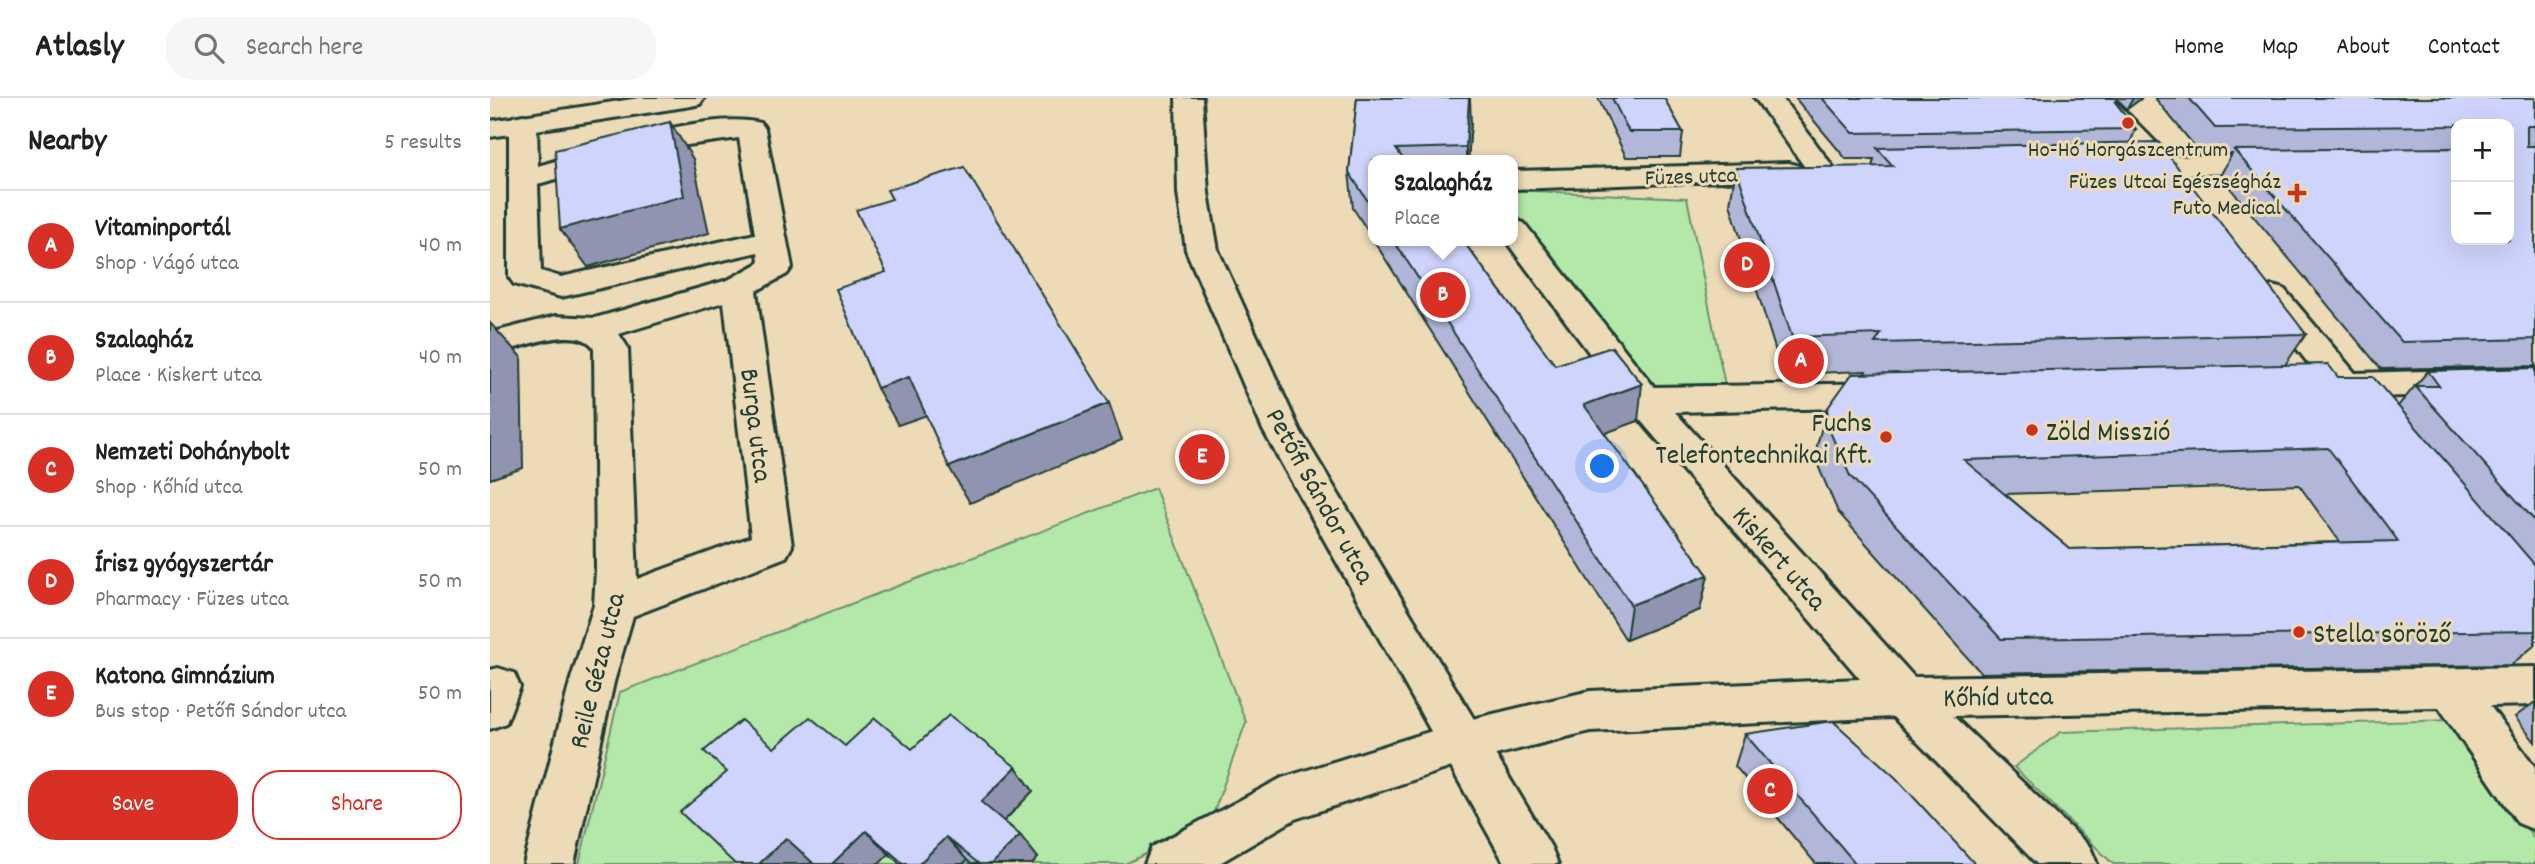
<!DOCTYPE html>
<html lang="en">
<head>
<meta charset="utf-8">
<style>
	body { margin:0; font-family:Dekko,sans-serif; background:#f6f6f6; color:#202124 }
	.controls { position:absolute; right:21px; top:21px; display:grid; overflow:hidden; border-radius:14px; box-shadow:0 7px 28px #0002 }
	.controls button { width:63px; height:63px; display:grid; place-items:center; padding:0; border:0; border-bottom:2px solid #e0e0e0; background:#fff; color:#202124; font:35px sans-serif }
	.you { position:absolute; left:1113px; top:369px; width:24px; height:24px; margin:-18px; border:5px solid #fff; border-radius:50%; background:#1a73e8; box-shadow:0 0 0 10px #1a73e833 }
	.badge { display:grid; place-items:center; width:46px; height:46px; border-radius:50%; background:#d93025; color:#fff; font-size:23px; font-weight:700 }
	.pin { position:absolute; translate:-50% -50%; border:4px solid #fff; box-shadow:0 2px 7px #0006 }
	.popup { position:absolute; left:878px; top:57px; width:150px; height:91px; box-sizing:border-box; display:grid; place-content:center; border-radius:14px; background:#fff; filter:drop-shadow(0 2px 5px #0005); font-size:23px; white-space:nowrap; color:#757577 }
	.popup b { font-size:26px; color:#202124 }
	.popup::after { content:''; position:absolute; left:50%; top:100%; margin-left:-14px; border:14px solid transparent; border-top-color:#fff }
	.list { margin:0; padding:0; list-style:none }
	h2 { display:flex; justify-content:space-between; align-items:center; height:91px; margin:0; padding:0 28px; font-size:30px }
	h2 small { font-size:23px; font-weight:400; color:#757577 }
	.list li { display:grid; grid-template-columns:46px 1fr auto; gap:21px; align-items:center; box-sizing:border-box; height:112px; padding:0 28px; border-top:2px solid #e0e0e0 }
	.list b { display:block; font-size:26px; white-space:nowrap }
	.list p { margin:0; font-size:23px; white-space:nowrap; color:#757577 }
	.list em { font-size:23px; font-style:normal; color:#757577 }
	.actions { display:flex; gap:14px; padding:21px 28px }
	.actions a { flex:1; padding:16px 0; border:2px solid #d93025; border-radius:28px; text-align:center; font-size:24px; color:#d93025 }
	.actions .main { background:#d93025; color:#fff }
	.icon { flex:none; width:38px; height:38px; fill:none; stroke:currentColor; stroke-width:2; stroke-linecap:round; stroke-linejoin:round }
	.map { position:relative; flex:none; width:2045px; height:766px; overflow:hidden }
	header { display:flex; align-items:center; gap:42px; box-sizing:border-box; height:98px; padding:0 35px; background:#fff; border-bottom:2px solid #e0e0e0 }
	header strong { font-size:33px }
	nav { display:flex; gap:38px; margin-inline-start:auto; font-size:24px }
	.search { width:490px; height:63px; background:#f6f6f6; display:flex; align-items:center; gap:18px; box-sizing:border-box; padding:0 24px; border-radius:28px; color:#757577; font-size:26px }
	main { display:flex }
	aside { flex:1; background:#fff }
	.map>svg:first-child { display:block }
</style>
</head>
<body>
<header>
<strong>Atlasly</strong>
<div class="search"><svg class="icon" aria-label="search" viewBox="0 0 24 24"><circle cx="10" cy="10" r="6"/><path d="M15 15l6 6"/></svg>Search here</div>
<nav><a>Home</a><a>Map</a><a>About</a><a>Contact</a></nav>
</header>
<main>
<aside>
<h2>Nearby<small>5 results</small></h2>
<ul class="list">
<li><span class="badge">A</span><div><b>Vitaminportál</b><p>Shop · Vágó utca</p></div><em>40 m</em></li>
<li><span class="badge">B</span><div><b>Szalagház</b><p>Place · Kiskert utca</p></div><em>40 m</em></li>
<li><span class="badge">C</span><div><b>Nemzeti Dohánybolt</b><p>Shop · Kőhíd utca</p></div><em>50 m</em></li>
<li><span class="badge">D</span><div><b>Írisz gyógyszertár</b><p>Pharmacy · Füzes utca</p></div><em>50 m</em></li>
<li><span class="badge">E</span><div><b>Katona Gimnázium</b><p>Bus stop · Petőfi Sándor utca</p></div><em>50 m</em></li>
</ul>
<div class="actions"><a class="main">Save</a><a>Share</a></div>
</aside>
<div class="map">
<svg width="2045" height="766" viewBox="0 0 2045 766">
	<rect width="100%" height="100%" fill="#eddbb8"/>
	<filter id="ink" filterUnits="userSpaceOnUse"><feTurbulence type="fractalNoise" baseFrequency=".0143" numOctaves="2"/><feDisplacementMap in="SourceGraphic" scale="14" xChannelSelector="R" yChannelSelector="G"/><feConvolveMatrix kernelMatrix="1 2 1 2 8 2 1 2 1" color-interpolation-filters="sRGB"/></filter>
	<g filter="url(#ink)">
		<g fill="#b4e8a9" stroke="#6a926e" stroke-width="2">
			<polygon points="1023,92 1197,100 1235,287 1166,288 1023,112"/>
			<polygon points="665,390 756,624 720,725 635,766 89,766 130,594"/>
			<polygon points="1964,622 2045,742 2045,766 1623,766 1524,669 1571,634"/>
		</g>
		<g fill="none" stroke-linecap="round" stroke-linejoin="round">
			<defs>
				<g id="minor">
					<polygon points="1265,0 1292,0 1346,73 1342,79 1332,82 1322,79"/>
					<path d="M1594,0H1622L1680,59L1789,57L1799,60L1803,66L1799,72L1789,75L1696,76L1693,85C1680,88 1674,87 1665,77L1622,75L1618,69L1622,63L1649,60Z"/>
					<path d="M33,17L43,19L47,25L48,68C105,52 214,11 271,25L275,31L302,169L297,176L266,193L302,448L296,459L143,518L124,584L84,766H34L80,584L104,507L106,472L104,250C87,224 24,252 0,258V235L66,218L105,220L238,182L269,165L268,154L71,199L24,186L19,179V25L23,19ZM249,40L265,136L71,179L51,173L48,86L175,50ZM234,204L261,439L147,481L138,250L129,236Z"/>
					<polygon points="1299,65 1309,68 1313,74 1309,80 1023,91 1023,73"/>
					<polygon points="1023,122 1034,125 1164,289 1397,285 1410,288 1415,297 1410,306 1397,309 1185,314 1424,579 2045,569 2045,607 2000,608 2045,669 2045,732 2028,725 1949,609 1463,618 1600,749 1607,766 1547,766 1403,619 1100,633 974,665 805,721 728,766 655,766 662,749 792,680 974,623 1100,593 1370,581 1141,311 1016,143 1023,143"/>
					<path d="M1782,188L1794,191L1865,275L2045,270V294L1884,299L1886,303L1881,312C1864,317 1857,313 1846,300L1826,297L1821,288L1829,279L1766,198L1770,191Z"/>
					<polygon points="8,570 24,575 30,589 16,625 0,631 0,572"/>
				</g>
				<polygon id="tertiary" points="686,0 712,0 718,95 728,152 809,331 1061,749 1068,766 1015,766 773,332 696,152 688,95"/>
				<polygon id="primary" points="149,0 214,0 210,6 201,8 0,39 0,23"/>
			</defs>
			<use href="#minor" stroke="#1f3d34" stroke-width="6"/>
			<use href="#tertiary" stroke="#1f3d34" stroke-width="6"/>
			<use href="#primary" stroke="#1f3d34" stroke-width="6"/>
			<use href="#minor" fill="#eddbb8" fill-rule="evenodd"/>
			<use href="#tertiary" fill="#eddbb8" fill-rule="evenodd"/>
			<use href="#primary" fill="#eddbb8" fill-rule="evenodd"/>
		</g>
		<g fill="#b2b6d9" stroke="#1f3d34" stroke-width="2" fill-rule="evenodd">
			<polygon points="867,0 981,24 978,62 883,62 883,141 863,110 859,74"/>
			<polygon points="1108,0 1174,0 1193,34 1190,59 1136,59"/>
			<path d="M1305,0H1652L1637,11L1628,2L1626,5L1646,31L1640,45L1816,236L1795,267L1848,279L1908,308L1938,273L2045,270V547L2021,567L1491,575L1348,414L1329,370L1327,347L1337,311L1375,276L1376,273L1293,276L1240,106L1246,70L1382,69L1384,61H1356ZM1809,387L1850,444L1580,451L1515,396Z"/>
			<path d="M1665,0H2045V268L1891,271L1730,78L1742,56H1711ZM1966,26H2019L1966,142Z"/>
			<polygon points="884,143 973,143 1065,267 1148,323 1114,335 1218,477 1210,512 1136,542"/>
			<polygon points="2045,604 2045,644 2025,619"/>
			<polygon points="1255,636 1485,766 1326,766 1245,668"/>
			<polygon points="355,648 526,669 543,693 514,723 530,737 548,760 542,766 482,766 477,762 473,766 410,766 284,650"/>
		</g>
		<g fill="#9194b0" stroke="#1f3d34" stroke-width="2">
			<polygon points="979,0 980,0 981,24 978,62 976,62 976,49"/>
			<polygon points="1643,0 1652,0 1637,11"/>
			<polygon points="180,24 203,61 219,135 98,169 70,131"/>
			<polygon points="0,225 31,259 33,370 0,381"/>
			<polygon points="419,279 440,316 408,327 387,290"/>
			<polygon points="1152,286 1148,323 1091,344 1094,307"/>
			<polygon points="619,305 632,342 480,405 459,369"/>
			<polygon points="1218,477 1210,512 1136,542 1141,507"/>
			<polygon points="526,669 543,693 509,728 491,704"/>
			<polygon points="376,733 399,756 389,766 342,766"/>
			<polygon points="530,737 548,760 542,766 501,766"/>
			<polygon points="456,739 477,762 473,766 429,766"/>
			<polygon points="296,740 322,763 320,766 269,766"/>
		</g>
		<g fill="#cfd4fc" stroke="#1f3d34" stroke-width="2" fill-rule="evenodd">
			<polygon points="867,0 979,0 976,49 906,51 914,62 883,62 883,111 859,74"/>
			<polygon points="1122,0 1174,0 1193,34 1139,34"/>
			<polygon points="1332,0 1626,0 1628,2 1625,4 1646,31 1363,35"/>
			<polygon points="1699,0 2045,0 2045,28 2037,28 2037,48 2045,48 2045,241 1912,244 1744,52 1966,50 1966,142 2019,142 2019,26 1966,26 1966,28 1725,30"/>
			<polygon points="180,24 194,98 70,131 65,52"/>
			<polygon points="1668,44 1816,236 1385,245 1391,236 1302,239 1246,70 1403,68 1387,50"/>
			<polygon points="474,69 619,305 459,369 419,279 387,290 346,191 396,174 366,112 402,101 397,92"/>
			<polygon points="904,143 973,143 1065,267 1122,249 1152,286 1094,307 1218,477 1141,507"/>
			<path d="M1838,266L1848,279H1883L2045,467V533L1511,541L1360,378L1340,334L1337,311L1362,276ZM1838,350L1908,443L1580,451L1474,362Z"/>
			<polygon points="2045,270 2045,423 1925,288 1949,288 1938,273"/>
			<polygon points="459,617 526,669 491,704 530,737 501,766 489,766 456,739 429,766 414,766 376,733 342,766 324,766 296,740 269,766 245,766 190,714 237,674 214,653 251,622 284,650 320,619 355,648 385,620 422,651"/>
			<polygon points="1343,623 1406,680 1485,766 1366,766 1255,636"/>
		</g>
	</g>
	<g fill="#c8321e" stroke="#eddbb8" stroke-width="2.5">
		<circle cx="1638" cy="25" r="7"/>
		<path d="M1803.5 84.5h7v7h7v7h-7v7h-7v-7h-7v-7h7z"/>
		<circle cx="1542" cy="332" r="7"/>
		<circle cx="1396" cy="339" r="7"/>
		<circle cx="1809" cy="534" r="7"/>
	</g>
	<g text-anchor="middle" stroke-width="6" stroke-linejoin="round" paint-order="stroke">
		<g font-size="23" fill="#1f3d34" stroke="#eddbb8">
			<text x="1638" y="58">Ho-Hó Horgászcentrum</text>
			<text x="1791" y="90" text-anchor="end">Füzes Utcai Egészségház<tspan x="1791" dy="26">Futo Medical</tspan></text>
		</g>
		<g font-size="23" fill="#1f3d34" stroke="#eddbb8">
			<text transform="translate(1201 77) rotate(-2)" y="8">Füzes utca</text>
		</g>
		<g font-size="28" fill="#1f3d34" stroke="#eddbb8" text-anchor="start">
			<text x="1382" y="333" text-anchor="end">Fuchs<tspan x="1382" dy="32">Telefontechnikai Kft.</tspan></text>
			<text x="1556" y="342">Zöld Misszió</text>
			<text x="1823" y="544">Stella söröző</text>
		</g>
		<g font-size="28" fill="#1f3d34" stroke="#eddbb8">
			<text transform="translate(268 327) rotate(83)" y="10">Burga utca</text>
			<text transform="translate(832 397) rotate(61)" y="10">Petőfi Sándor utca</text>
			<text transform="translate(1291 459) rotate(49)" y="10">Kiskert utca</text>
			<text transform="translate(105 572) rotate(-76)" y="10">Reile Géza utca</text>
			<text transform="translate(1508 597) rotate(-1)" y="10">Kőhíd utca</text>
		</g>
	</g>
</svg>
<div class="controls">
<button>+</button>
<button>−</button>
</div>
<div class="you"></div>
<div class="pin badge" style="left:1311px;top:263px">A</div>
<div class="pin badge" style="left:953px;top:197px">B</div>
<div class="popup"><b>Szalagház</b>Place</div>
<div class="pin badge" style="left:1280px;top:693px">C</div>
<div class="pin badge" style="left:1257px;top:167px">D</div>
<div class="pin badge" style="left:712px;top:359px">E</div>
</div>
</main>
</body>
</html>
